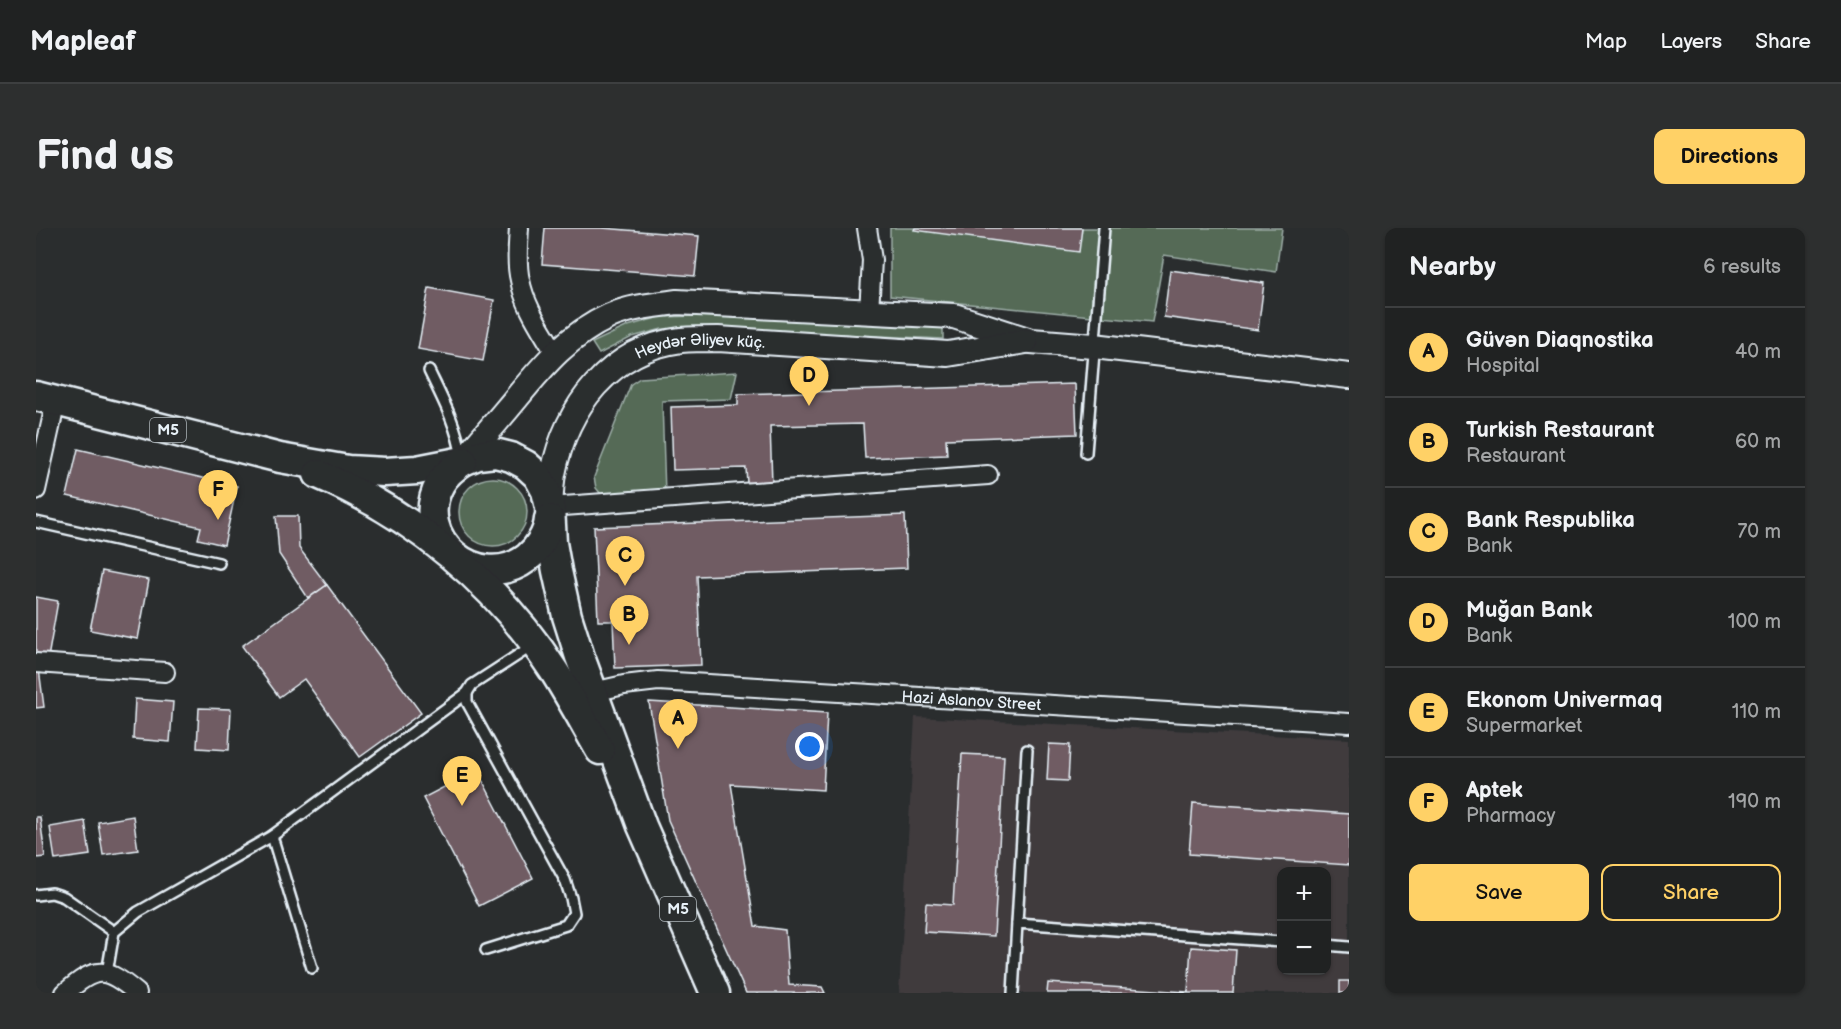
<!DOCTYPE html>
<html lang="en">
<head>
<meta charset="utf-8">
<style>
	body { margin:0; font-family:"Balsamiq Sans",sans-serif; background:#2d2f2f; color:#f1f3f6 }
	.controls { position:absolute; right:18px; bottom:18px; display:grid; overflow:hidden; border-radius:12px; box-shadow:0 2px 4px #0004 }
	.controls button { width:54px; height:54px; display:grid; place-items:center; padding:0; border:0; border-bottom:2px solid #3d3f40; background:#202222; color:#f1f3f6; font:30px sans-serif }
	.you { position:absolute; left:774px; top:519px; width:21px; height:21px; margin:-15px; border:4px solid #fff; border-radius:50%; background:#1a73e8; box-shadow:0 0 0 9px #1a73e833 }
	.badge { display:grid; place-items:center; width:39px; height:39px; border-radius:50%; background:#ffd166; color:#111; font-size:20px; font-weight:700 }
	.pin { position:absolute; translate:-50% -50px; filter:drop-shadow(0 2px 3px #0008) }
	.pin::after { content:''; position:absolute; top:32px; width:21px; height:18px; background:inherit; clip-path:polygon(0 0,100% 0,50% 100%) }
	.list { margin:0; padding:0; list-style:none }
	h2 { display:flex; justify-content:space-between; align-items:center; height:78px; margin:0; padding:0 24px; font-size:26px }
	h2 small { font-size:20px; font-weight:400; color:#a2a4a5 }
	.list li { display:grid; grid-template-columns:39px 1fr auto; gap:18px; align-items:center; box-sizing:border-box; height:90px; padding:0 24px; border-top:2px solid #3d3f40 }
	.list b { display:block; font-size:22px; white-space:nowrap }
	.list p { margin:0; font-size:20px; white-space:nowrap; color:#a2a4a5 }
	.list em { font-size:20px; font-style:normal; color:#a2a4a5 }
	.actions { display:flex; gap:12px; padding:18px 24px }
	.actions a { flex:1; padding:14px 0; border:2px solid #ffd166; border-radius:12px; text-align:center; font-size:21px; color:#ffd166 }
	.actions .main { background:#ffd166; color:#111 }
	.map { position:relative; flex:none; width:1313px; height:765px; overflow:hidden; border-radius:12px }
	header { display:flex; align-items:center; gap:36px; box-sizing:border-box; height:84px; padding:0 30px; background:#202222; border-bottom:2px solid #3d3f40 }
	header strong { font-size:28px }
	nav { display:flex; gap:33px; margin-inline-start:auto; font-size:21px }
	.intro { display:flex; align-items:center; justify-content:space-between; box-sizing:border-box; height:144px; padding:0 36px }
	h1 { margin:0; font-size:42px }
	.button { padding:15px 27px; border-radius:12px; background:#ffd166; color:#111; font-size:21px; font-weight:700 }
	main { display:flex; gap:36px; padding:0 36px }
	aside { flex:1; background:#202222; border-radius:12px; box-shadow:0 2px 4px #0004 }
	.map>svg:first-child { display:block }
</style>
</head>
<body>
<header>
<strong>Mapleaf</strong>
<nav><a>Map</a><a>Layers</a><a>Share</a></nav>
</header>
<div class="intro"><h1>Find us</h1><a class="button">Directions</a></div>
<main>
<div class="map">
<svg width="1313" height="765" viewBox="0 0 1313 765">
	<rect width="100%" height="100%" fill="#2a2d2e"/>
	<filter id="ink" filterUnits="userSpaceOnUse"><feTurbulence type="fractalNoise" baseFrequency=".0167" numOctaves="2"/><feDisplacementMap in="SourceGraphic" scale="12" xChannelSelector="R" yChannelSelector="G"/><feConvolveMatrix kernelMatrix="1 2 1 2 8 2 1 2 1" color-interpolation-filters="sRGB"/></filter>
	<g filter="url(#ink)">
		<path fill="#3f3b3e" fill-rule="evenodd" d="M879,489L1313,511V765H863ZM1246,644H1290V742H1246Z"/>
		<g fill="#546b57" stroke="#9eaea8" stroke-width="1.5">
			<polygon points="854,0 1246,0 1240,44 1128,27 1116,94 854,68"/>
			<polygon points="660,88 907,98 907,111 659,99 626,101 596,109 563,126 556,115 592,98 624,89"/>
			<polygon points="701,144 695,171 626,173 629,266 565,266 560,260 558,249 595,156 604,150"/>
			<circle cx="457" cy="284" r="34"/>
		</g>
		<g fill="#6f5c63" stroke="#e8f1f8" stroke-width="1.5">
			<polygon points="509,0 566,0 663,8 659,48 506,36"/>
			<polygon points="879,0 1046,0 1043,24 878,2"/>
			<polygon points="1134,42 1228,55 1222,102 1128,89"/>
			<polygon points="393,60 458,72 447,133 382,121"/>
			<polygon points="1039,156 1041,206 910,211 911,227 829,230 827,196 734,198 736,255 711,255 710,240 637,242 635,179 702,177 702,166"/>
			<polygon points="42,221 201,258 188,317 162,311 165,299 31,268"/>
			<polygon points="869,287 871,340 661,348 665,437 579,440 577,393 562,393 558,299"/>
			<polygon points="240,288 262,288 263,320 291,357 272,370 243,326"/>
			<polygon points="66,343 113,352 102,411 54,402"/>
			<polygon points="291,357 385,485 324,529 268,451 243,469 206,418"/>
			<polygon points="0,369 22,373 12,430 0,428"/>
			<polygon points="0,441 3,441 8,479 0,480"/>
			<polygon points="99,471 137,474 134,514 97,511"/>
			<polygon points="613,474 791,485 787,562 695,556 719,698 749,702 753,757 786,759 789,765 710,765 632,592"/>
			<polygon points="163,480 195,481 193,522 161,520"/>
			<polygon points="1013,516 1034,517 1032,553 1011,552"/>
			<polygon points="926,526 968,528 958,708 888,704 890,675 917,677"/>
			<polygon points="441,542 497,650 443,678 387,570"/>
			<polygon points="1157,575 1313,586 1313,637 1153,626"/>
			<polygon points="97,588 102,622 67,627 62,594"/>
			<polygon points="0,589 4,589 9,629 0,630"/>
			<polygon points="49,593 54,627 19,632 14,599"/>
			<polygon points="1155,719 1200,722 1197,765 1011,765 1012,755 1152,764"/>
			<rect x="1304" y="753" width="9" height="12"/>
		</g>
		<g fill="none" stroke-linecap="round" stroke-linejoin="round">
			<defs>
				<g id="service">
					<path d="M393,143C407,172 421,198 426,230"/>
					<polyline points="1050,225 1068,0"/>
					<polyline points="0,294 183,335"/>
					<polyline points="431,465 431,474 529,652 535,670 538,685 530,697 450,722"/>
					<polyline points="236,608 276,740"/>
					<polyline points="0,667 16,665 28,669 78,704"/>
					<polyline points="981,695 991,522"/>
					<polyline points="1290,717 1313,719"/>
					<polyline points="71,745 78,704 102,684 236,608 431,465 436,457 496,418"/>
					<polyline points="977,765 981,695 1246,714"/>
				</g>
				<g id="minor">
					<path d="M483,0C482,17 480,36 484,52C489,79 506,102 519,125"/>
					<polyline points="831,0 836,32 833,84"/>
					<polyline points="0,262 20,173"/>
					<polyline points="514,279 952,247"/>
					<polyline points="0,435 129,444"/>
					<path id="s1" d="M557,464L588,457L622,453L1313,495"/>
					<path d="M29,765C61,737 69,739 101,765"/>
				</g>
				<g id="secondary">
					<path d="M427,233C442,215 457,198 472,180C503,143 528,109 574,88C595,79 618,77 641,74L918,88L995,113L1058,118L1313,148"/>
					<path id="s2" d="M514,278C515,268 515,257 517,246C530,179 574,121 645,112C657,111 670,111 682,111L912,126L990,113"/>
				</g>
				<g id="trunk">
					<polyline points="0,168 244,230 312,242 349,244 381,242 427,233 442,227 459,225 475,229 490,237 502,248 510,263 514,279 516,315 521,343 531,388 544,429 606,598 679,765"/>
					<path d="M427,233C418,239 409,246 404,256C374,310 442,367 491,330C502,321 512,306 513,291"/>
					<path d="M282,246C378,287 461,355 518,443C534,468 549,496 564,522"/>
				</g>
			</defs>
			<use href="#service" stroke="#e8f1f8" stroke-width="14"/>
			<use href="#minor" stroke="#e8f1f8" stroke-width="22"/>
			<use href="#secondary" stroke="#e8f1f8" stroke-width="28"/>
			<use href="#trunk" stroke="#e8f1f8" stroke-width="33"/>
			<use href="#service" stroke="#2a2d2e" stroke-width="9"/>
			<use href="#minor" stroke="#2a2d2e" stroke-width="18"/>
			<use href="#secondary" stroke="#2a2d2e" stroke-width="24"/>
			<use href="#trunk" stroke="#2a2d2e" stroke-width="28"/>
		</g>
	</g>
	<g text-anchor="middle" stroke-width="6" stroke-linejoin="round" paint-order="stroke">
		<g fill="#2a2d2e" stroke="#afb6bb" stroke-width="1.5">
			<rect x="114" y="190" width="36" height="24" rx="4.5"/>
			<rect x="624" y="669" width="36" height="24" rx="4.5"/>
		</g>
		<g font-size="15" font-weight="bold" fill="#e8f1f8">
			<text x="132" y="207">M5</text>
			<text x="642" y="686">M5</text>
		</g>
		<g font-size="16" fill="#e8f1f8" stroke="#2a2d2e">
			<text dy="6" stroke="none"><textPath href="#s2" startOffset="249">Heydər Əliyev küç.</textPath></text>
			<text dy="6" stroke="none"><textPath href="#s1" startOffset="380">Hazi Aslanov Street</textPath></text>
		</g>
	</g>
</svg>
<div class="controls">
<button>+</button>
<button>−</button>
</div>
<div class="you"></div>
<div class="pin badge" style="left:642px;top:521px">A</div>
<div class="pin badge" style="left:593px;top:417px">B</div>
<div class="pin badge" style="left:589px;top:358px">C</div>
<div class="pin badge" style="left:773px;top:178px">D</div>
<div class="pin badge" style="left:426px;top:578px">E</div>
<div class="pin badge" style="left:182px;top:292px">F</div>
</div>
<aside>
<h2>Nearby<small>6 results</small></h2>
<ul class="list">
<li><span class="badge">A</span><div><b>Güvən Diaqnostika</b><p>Hospital</p></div><em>40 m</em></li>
<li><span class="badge">B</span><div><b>Turkish Restaurant</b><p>Restaurant</p></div><em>60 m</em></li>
<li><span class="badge">C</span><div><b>Bank Respublika</b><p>Bank</p></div><em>70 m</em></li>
<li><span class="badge">D</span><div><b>Muğan Bank</b><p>Bank</p></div><em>100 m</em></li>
<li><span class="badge">E</span><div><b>Ekonom Univermaq</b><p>Supermarket</p></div><em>110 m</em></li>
<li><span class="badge">F</span><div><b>Aptek</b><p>Pharmacy</p></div><em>190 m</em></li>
</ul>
<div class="actions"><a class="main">Save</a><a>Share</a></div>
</aside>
</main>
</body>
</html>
